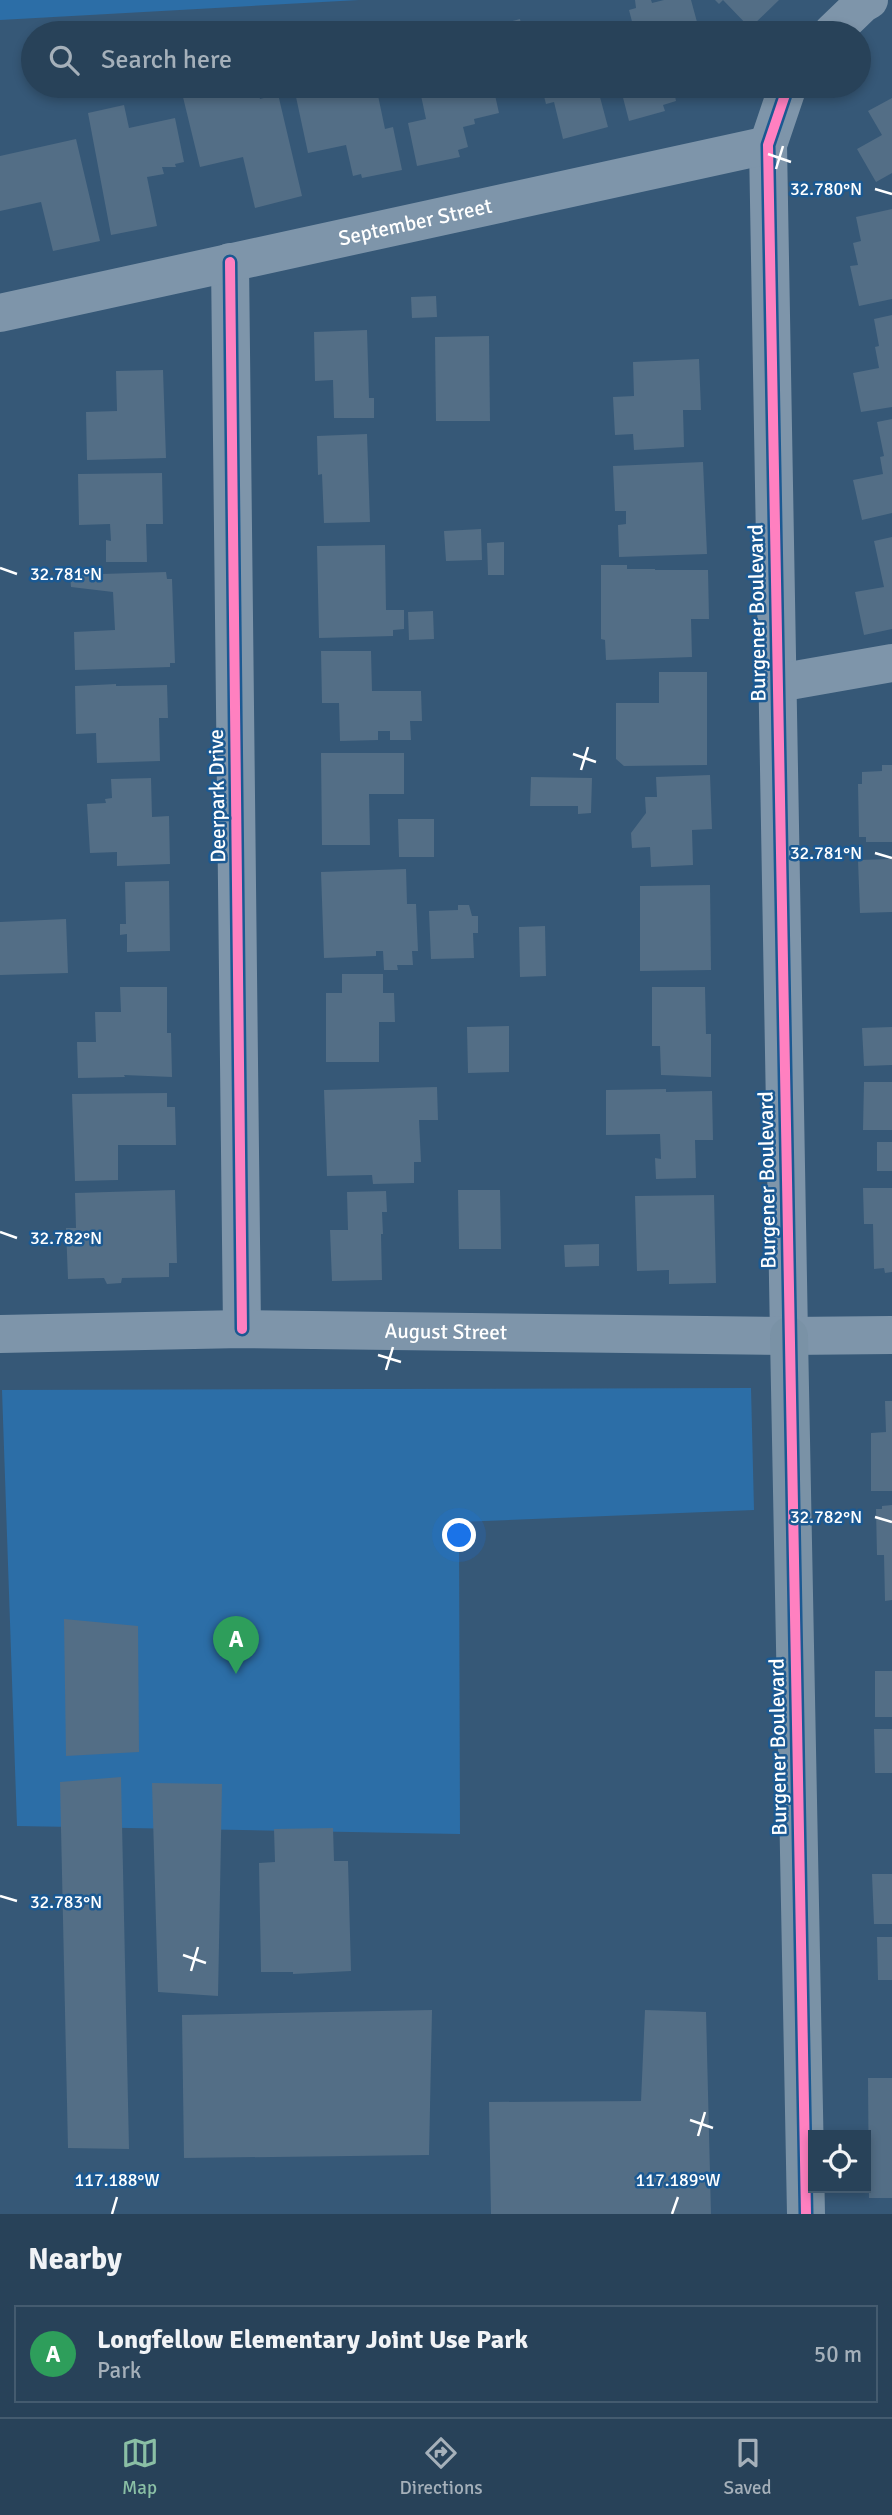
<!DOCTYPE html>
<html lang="en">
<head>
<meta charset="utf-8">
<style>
	body { margin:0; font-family:Signika,sans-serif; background:#344d62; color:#f1f3f6 }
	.controls { position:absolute; right:21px; bottom:21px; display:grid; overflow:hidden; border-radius:0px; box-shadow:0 4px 10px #0003 }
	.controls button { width:63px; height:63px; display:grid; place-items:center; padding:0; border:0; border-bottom:2px solid #445b6f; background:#284259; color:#f1f3f6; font:35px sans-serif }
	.you { position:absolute; left:460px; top:1536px; width:24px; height:24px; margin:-18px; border:5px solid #fff; border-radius:50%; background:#1a73e8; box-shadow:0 0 0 10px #1a73e833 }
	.badge { display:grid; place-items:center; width:46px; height:46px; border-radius:50%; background:#8abfa5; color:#fff; font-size:23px; font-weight:700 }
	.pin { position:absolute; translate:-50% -58px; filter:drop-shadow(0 2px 4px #0008) }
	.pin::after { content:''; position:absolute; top:37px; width:24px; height:21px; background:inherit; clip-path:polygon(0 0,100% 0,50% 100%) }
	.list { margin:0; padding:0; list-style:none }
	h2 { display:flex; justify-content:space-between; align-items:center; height:91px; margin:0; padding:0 28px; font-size:30px }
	h2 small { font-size:23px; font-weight:400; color:#a5b0ba }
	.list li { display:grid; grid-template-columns:46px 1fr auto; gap:21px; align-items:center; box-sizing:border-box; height:98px; margin:0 14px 14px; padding:0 14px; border:2px solid #445b6f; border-radius:0px }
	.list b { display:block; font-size:26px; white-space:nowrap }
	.list p { margin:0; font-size:23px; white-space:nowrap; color:#a5b0ba }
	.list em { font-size:23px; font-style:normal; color:#a5b0ba }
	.icon { flex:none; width:38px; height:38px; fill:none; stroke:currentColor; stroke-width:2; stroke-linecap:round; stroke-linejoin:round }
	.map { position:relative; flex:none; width:892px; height:2214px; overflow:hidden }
	.search { position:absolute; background:#284259; box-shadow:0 4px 10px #0003; left:21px; right:21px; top:21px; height:77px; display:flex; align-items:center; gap:18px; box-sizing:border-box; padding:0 24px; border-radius:38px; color:#a5b0ba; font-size:26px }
	.sheet { height:203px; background:#284259 }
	nav { display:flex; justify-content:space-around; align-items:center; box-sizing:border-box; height:98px; border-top:2px solid #445b6f; background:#284259; font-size:19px; color:#a5b0ba }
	nav a { display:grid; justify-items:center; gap:4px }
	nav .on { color:#8abfa5 }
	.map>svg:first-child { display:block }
</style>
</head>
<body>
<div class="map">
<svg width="892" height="2214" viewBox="0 0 892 2214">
	<rect width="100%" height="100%" fill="#365877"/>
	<g fill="#2c6ea7">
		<polygon points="0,0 359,0 0,20"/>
		<polygon points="751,1388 754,1510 459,1522 460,1834 17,1826 2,1390"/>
	</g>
	<g fill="#536e86">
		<polygon points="635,0 651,0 652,3 664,0 691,0 700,33 635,33 629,10 636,8"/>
		<polygon points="715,0 779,0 750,28 723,0 719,4"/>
		<polygon points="520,19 523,33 493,33 491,27"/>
		<polygon points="605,23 607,33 590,33 588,27"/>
		<polygon points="581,26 583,33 557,33 557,32"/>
		<polygon points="194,86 257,86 260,99 278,94 302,196 255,208 243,157 200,167 181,89"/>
		<polygon points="322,86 376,86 385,129 393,127 402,170 362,178 361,174 353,176 346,145 308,153 296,97 323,91"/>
		<polygon points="419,86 493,86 499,113 474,119 475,124 463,127 468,147 458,150 460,157 417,166 408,123 426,119"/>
		<polygon points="507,86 597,86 608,127 563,139 554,102 546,104 542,88 510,96"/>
		<polygon points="620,86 673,86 676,101 663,105 665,111 629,121"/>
		<polygon points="892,98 892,173 876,182 857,149 882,135 868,111"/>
		<polygon points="124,105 129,128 175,118 184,162 175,164 176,167 162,167 164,174 147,177 157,226 111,235 88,113"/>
		<polygon points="76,139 100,241 53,251 41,202 0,211 0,156"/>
		<polygon points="892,209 892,299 859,306 850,266 858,265 853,243 861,241 856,217"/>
		<polygon points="436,296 437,317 412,318 411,297"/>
		<polygon points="892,315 892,407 861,412 853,373 879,368 875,347 879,346 874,319"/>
		<polygon points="367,330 369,398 374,398 374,418 334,418 333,380 315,381 314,332"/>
		<polygon points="489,336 490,421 436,421 435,337"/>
		<polygon points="699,359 701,410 683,410 684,447 634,450 633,434 615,435 613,397 634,396 633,362"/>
		<polygon points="163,370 166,458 87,460 86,412 117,411 116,371"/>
		<polygon points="892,419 892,513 862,520 853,480 883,474 880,457 884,456 877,422"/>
		<polygon points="367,434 370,522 324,523 322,474 318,475 317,436"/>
		<polygon points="703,462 707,554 619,557 618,525 626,524 626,511 615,511 613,466"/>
		<polygon points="162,473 163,524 146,524 147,562 106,562 106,540 111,541 110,524 79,525 78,474"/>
		<polygon points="481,529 482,560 446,561 444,531"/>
		<polygon points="892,537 892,629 864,635 855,592 884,587 874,541"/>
		<polygon points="504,542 504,575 488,575 487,543"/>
		<polygon points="385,545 386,610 404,610 404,629 393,630 393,636 319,638 317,546"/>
		<polygon points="601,565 627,565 627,569 655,569 655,570 708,570 709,619 691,619 692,657 606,660 605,640 601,639"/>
		<polygon points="166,572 167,579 172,579 175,663 170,663 170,667 75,670 74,632 115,630 113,592 71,587 70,575"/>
		<polygon points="433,611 434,639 409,640 408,612"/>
		<polygon points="321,651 371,651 372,691 421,691 422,721 410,721 411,740 390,740 390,731 378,731 378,740 340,741 339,703 322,703"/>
		<polygon points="659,672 707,672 707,765 624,766 616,759 616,703 659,703"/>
		<polygon points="116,684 116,686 167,685 168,718 159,718 160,761 97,763 96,733 76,734 75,686"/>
		<polygon points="321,753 404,753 404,794 369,794 370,845 322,845"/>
		<polygon points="882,765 892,765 892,842 866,842 866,837 859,837 858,784 862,784 862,772 882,771"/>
		<polygon points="710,775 712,829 692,830 693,865 651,867 650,847 632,848 631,833 646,813 645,797 657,797 656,777"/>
		<polygon points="531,777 592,778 591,813 578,814 578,806 530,806"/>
		<polygon points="151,778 152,817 169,816 170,864 117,866 117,852 90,853 87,804 106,803 105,799 112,798 111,779"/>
		<polygon points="398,819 434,819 434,857 399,857"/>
		<polygon points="892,859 892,912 860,913 858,860"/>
		<polygon points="406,869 407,904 416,904 418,951 412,951 413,965 397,965 398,970 384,970 383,951 376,951 376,956 324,958 321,872"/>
		<polygon points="169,881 170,951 127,952 127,934 120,935 120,924 126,924 125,882"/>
		<polygon points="710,885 711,970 640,971 640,886"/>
		<polygon points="458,905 469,905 472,916 478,916 478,933 473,933 474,958 431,959 429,911 458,910"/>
		<polygon points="66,919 68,973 0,975 0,922"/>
		<polygon points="545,926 546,976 520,977 519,927"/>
		<polygon points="342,974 383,974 383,993 394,993 395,1022 379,1022 379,1062 326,1062 326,993 342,993"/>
		<polygon points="120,987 167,987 167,1033 171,1033 172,1077 124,1075 125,1077 78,1078 77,1042 96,1042 95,1012 121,1012"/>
		<polygon points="652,987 705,987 706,1034 711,1034 711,1077 661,1075 660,1046 652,1046"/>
		<polygon points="509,1026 509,1072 468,1073 467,1027"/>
		<polygon points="892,1027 892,1065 864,1066 862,1028"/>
		<polygon points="864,1082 892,1082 892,1130 863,1130"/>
		<polygon points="437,1087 438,1120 419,1120 421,1162 414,1162 414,1183 373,1184 372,1175 327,1176 324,1090"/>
		<polygon points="666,1089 666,1092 712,1091 713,1140 695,1140 696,1178 656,1179 655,1158 661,1159 660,1134 606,1135 606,1090"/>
		<polygon points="167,1093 167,1107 175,1107 176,1145 118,1145 118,1180 75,1181 72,1094"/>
		<rect x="877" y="1142" width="15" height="29"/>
		<polygon points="863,1188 892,1188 892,1272 885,1273 884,1268 874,1269 873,1224 864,1224"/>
		<polygon points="175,1190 177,1263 169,1263 169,1277 122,1278 121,1283 107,1284 104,1278 68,1279 66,1228 76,1228 75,1193"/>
		<polygon points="458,1190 500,1190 501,1249 459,1249"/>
		<polygon points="386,1191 387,1212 382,1212 383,1234 381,1234 382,1280 332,1281 330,1230 348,1230 347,1192"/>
		<polygon points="714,1195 716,1283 669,1284 669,1270 637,1271 635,1196"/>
		<polygon points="599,1244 599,1266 565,1267 564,1245"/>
		<polygon points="885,1401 892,1401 892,1491 871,1491 871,1433 886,1432"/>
		<polygon points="892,1505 892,1600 885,1601 884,1555 877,1555 876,1509 882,1509 882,1506"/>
		<polygon points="64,1619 138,1626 139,1752 66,1756"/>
		<rect x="875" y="1671" width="17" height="46"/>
		<polygon points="874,1729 892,1729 892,1773 875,1773"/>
		<polygon points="121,1777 129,2149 68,2148 60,1782"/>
		<polygon points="152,1783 222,1784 218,1996 158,1992"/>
		<polygon points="333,1828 334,1861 348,1861 351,1971 293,1974 293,1972 261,1972 259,1863 275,1862 274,1829"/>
		<polygon points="872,1874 892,1874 892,1924 874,1924"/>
		<polygon points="877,1937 892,1937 892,1980 878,1980"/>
		<polygon points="432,2010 429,2155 184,2158 182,2015"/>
		<polygon points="645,2010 706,2012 711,2214 491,2214 489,2102 641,2101"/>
		<polygon points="868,2078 892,2078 892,2198 869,2198"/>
	</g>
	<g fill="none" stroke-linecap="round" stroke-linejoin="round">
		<g stroke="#7e95aa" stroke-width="38">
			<polyline points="832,33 862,4 869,0"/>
			<polyline points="788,86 768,145 789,1336"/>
			<polyline points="230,262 242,1329"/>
			<path id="s1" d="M0,313L768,145"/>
			<polyline points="778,683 892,663"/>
			<path id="s2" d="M0,1334L242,1329L789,1336L892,1335"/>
		</g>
		<polyline stroke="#7a92a6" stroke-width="38" points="789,1336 806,2214"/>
		<defs>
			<g id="cycleway">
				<polyline points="788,86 768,145 806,2214"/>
				<polyline points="230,262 242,1329"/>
			</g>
		</defs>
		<use href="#cycleway" stroke="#1b5992" stroke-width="15"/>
		<use href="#cycleway" stroke="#ff80c0" stroke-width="10"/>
	</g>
	<path fill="none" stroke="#fff" stroke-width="2.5" d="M768,154L791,162M776,169L783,146M875,189L892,194M0,568L17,574M573,754L596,762M581,770L588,747M875,853L892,858M0,1232L17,1238M378,1355L401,1362M386,1370L393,1347M875,1517L892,1522M0,1896L17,1901M183,1955L206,1963M191,1971L198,1947M690,2120L713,2128M698,2136L705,2112M112,2214L117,2197M672,2214L678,2197"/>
	<g text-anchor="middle" stroke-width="5" stroke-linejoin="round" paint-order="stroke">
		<g font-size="21" fill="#fff" stroke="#1b5992">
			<text dy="7" stroke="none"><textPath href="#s1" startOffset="425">September Street</textPath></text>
			<text transform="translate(757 613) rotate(-91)" y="7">Burgener Boulevard</text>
			<text transform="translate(217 796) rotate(-91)" y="7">Deerpark Drive</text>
			<text transform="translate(767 1180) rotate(-91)" y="7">Burgener Boulevard</text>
			<text dy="7" stroke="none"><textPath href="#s2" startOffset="446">August Street</textPath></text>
			<text transform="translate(778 1747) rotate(-91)" y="7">Burgener Boulevard</text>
		</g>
	</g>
	<g font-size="18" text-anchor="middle" fill="#fff" stroke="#1b5992" stroke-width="5" stroke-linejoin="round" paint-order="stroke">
		<text x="826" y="195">32.780°N</text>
		<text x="66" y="580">32.781°N</text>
		<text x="826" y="859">32.781°N</text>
		<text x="66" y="1244">32.782°N</text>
		<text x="826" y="1523">32.782°N</text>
		<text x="66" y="1908">32.783°N</text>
		<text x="117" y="2186">117.188°W</text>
		<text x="678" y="2186">117.189°W</text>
	</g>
</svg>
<div class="controls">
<button><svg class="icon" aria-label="locate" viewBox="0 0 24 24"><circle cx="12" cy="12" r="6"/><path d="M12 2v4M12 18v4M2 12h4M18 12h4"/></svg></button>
</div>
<div class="you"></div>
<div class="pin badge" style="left:236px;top:1674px;background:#2e9e5b">A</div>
<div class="search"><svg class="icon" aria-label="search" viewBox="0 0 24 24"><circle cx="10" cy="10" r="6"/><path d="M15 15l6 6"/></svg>Search here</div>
</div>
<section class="sheet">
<h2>Nearby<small></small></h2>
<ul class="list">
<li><span class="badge" style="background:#2e9e5b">A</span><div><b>Longfellow Elementary Joint Use Park</b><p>Park</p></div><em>50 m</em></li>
</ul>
</section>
<nav>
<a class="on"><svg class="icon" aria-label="map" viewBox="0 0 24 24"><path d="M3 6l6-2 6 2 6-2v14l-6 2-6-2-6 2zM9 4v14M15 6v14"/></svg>Map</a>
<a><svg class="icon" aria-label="directions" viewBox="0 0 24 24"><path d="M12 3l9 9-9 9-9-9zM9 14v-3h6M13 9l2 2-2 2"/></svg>Directions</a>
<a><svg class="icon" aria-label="saved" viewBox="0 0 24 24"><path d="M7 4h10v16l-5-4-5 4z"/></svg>Saved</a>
</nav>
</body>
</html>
